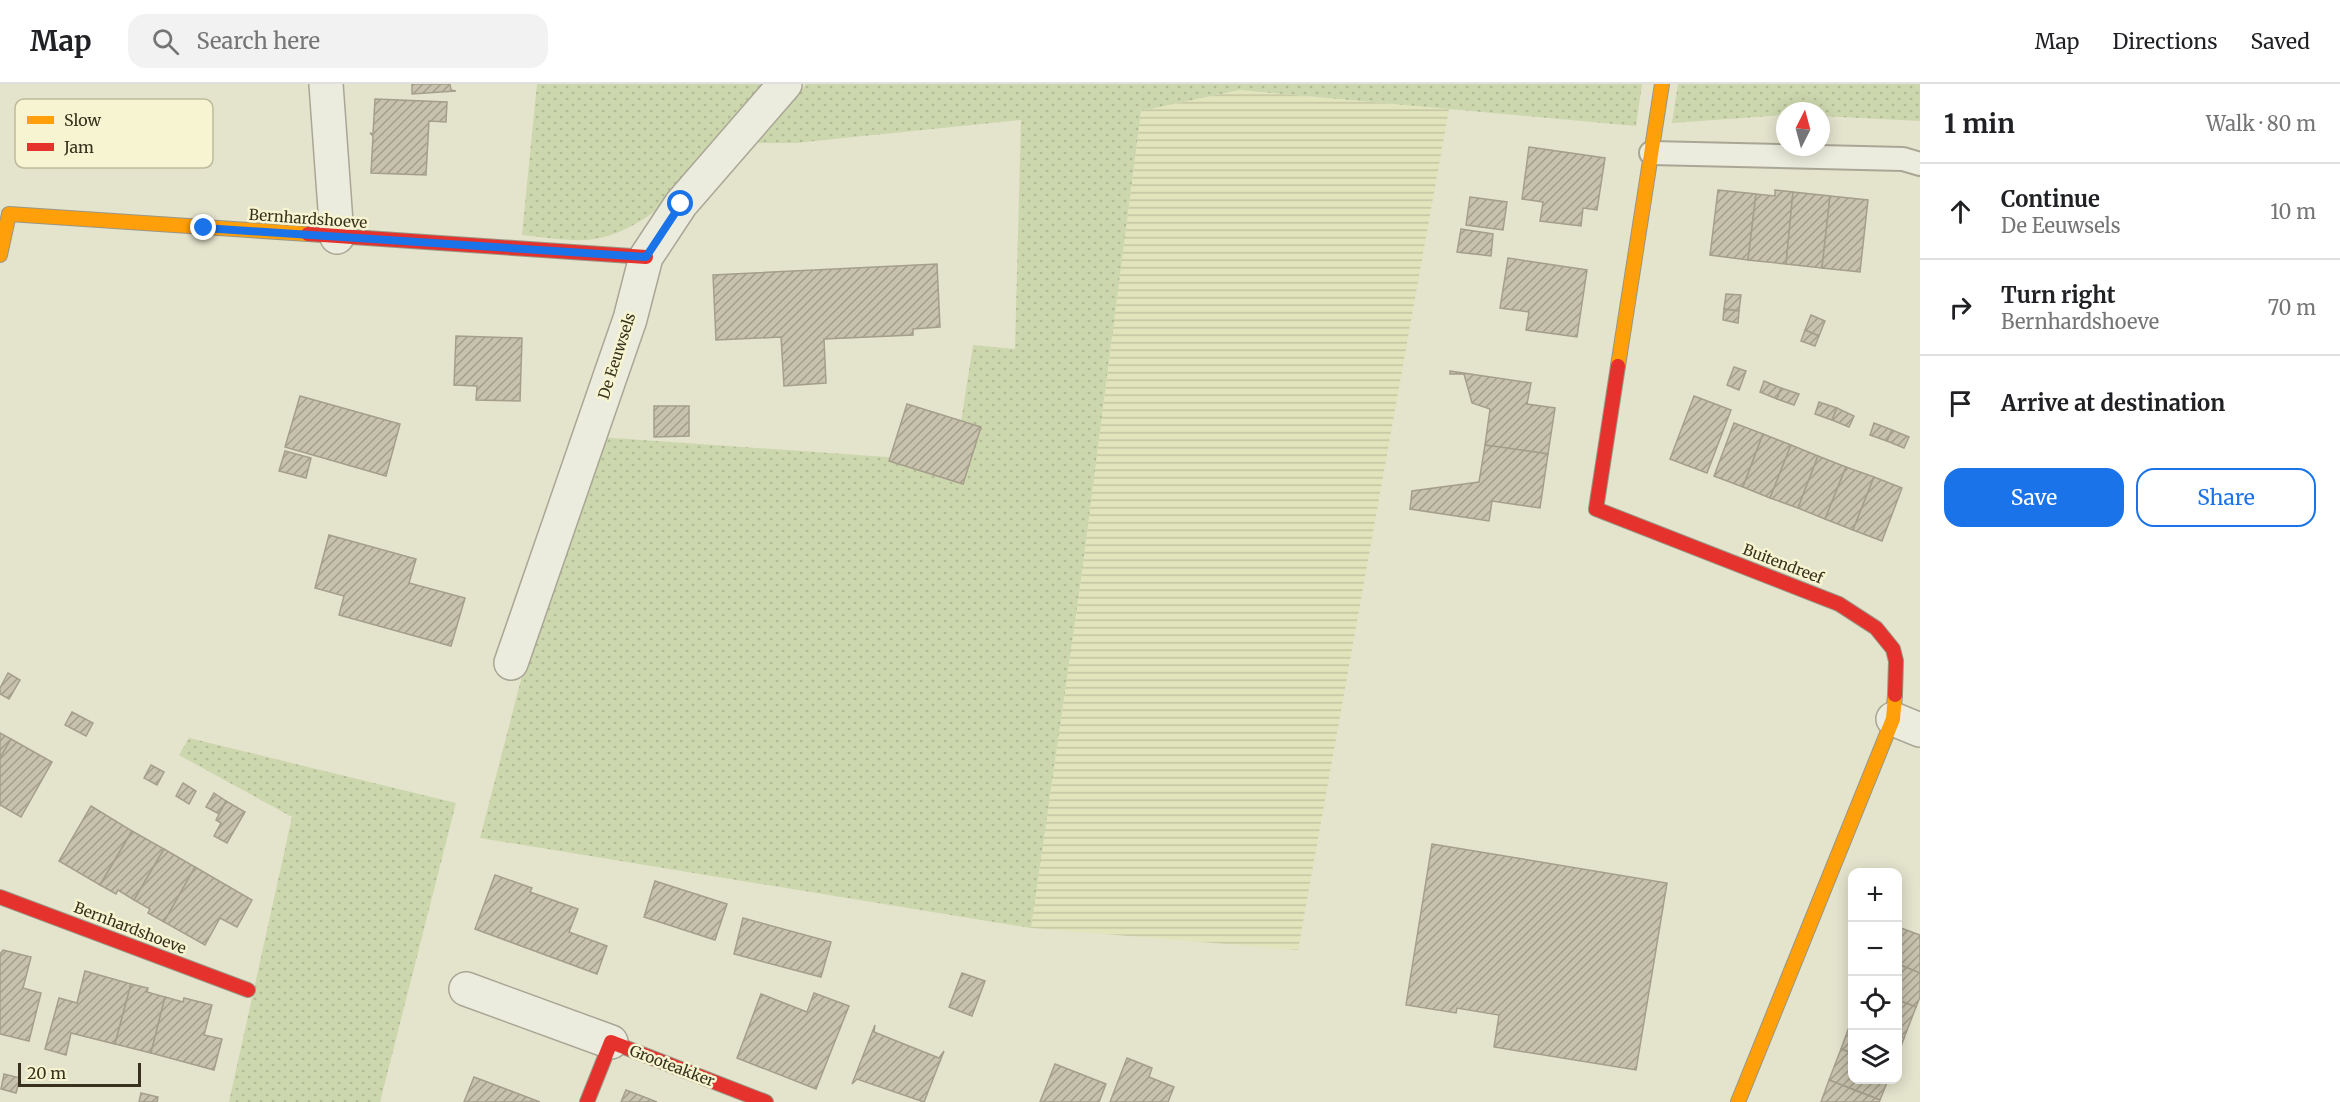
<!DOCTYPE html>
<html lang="en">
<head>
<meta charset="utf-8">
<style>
	body { margin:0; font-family:Merriweather,serif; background:#f2f2f2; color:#202124 }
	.controls { position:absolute; right:18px; bottom:18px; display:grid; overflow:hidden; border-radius:12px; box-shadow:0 3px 15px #0003 }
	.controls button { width:54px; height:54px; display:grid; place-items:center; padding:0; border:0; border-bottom:2px solid #e0e0e0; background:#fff; color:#202124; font:30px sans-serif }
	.compass { position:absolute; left:1776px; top:18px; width:54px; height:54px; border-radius:50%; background:#fff; box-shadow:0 3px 15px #0003; rotate:6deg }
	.scale { position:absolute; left:18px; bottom:15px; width:123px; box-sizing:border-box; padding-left:6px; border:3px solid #39311d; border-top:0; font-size:16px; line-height:21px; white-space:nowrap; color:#39311d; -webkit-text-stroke:4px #f6f4d1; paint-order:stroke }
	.stop { position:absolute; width:18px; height:18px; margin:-14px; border:4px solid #1a73e8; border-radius:50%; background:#fff }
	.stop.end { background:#1a73e8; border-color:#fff; box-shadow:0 2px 6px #0008 }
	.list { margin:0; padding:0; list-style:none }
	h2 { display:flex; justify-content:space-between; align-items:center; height:78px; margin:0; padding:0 24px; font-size:26px }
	h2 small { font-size:20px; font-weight:400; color:#757577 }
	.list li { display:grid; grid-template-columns:39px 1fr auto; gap:18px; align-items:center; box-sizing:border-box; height:96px; padding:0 24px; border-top:2px solid #e0e0e0 }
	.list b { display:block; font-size:22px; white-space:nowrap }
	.list p { margin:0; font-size:20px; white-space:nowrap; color:#757577 }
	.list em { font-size:20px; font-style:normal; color:#757577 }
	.actions { display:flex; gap:12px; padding:18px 24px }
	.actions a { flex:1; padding:14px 0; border:2px solid #1a73e8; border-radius:18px; text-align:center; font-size:21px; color:#1a73e8 }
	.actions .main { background:#1a73e8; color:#fff }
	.icon { flex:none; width:33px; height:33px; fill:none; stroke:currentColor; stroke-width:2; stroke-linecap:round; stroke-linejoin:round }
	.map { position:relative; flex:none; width:1920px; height:1018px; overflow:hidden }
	header { display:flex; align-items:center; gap:36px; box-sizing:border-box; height:84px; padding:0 30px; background:#fff; border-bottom:2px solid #e0e0e0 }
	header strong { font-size:28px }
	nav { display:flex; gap:33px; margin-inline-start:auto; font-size:21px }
	.search { width:420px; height:54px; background:#f2f2f2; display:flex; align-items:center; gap:15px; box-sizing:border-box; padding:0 21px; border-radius:18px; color:#757577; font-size:22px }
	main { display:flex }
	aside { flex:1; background:#fff }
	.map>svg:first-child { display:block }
</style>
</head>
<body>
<header>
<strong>Map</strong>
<div class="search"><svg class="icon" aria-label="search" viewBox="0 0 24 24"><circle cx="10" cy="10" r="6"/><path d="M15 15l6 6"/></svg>Search here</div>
<nav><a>Map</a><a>Directions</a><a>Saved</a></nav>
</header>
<main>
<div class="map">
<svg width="1920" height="1018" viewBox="0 0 1920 1018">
	<defs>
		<pattern id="farmland-rules" width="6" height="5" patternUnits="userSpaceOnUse" patternTransform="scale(1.5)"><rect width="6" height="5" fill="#e2e4bc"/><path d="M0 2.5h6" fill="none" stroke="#c3c4a1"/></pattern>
		<pattern id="grass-dots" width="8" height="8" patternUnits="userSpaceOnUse" patternTransform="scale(1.5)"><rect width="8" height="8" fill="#cdd7ae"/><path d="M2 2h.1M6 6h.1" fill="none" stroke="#b1b995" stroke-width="1.8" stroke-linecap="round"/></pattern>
		<pattern id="building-hatch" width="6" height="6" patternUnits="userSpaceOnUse" patternTransform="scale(1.5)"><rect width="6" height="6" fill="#c8c2ad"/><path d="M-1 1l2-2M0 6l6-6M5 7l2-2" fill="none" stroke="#a39e8c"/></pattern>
	</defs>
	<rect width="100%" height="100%" fill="#e4e3cc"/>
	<polygon fill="url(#farmland-rules)" points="1239,6 1449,25 1298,866 1031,844 1080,503 1141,27"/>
	<g fill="url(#grass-dots)">
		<path d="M537,0H775C728,53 661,151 586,156C565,157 543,153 522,151Z"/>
		<polygon points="806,0 1642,0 1636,42 1239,6 1141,27 1080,503 1031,844 480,754 542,515 598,353 887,373 954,383 973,261 1015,265 1021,36 795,59 752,59"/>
		<polygon points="1678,0 1920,0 1920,37 1821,32 1821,27 1785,27 1785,31 1672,39"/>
		<polygon points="189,654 456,719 380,1018 229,1018 292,733 179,671"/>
	</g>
	<g fill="url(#building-hatch)" stroke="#a49e8b" stroke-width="1.5">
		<polygon points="412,0 450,0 451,6 456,7 412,10"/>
		<polygon points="375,15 447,18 446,38 429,37 426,91 371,89 373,52 370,49 373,50"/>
		<polygon points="1529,63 1605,74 1597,126 1583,124 1581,142 1540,137 1543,118 1522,115"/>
		<polygon points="1718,106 1756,110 1748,176 1710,171"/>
		<polygon points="1775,106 1793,108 1786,180 1748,176 1756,110 1775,112"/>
		<polygon points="1793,108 1830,112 1822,184 1786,180"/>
		<polygon points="1830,112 1868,116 1860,188 1822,184"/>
		<polygon points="1470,113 1507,118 1503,146 1466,141"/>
		<polygon points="1461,145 1493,150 1491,172 1457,168"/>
		<polygon points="1508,174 1587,186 1577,253 1526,246 1529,228 1500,224"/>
		<polygon points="937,180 940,243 913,245 913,251 824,255 826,299 784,302 781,253 716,256 713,191"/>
		<polygon points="1726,210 1741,211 1739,227 1724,225"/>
		<polygon points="1724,225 1739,227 1738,239 1723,236"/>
		<polygon points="1811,231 1825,237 1819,252 1805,246"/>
		<polygon points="1805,246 1819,252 1815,262 1801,257"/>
		<polygon points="456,252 522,254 520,317 476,316 477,302 454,301"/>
		<polygon points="1734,283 1746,287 1739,306 1727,301"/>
		<polygon points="1450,287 1531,299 1527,320 1555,324 1548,370 1485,361 1490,325 1472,319 1464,290 1450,290"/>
		<polygon points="1764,297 1781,304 1777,315 1760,308"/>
		<polygon points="1781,304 1799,310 1794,321 1777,315"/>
		<polygon points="300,312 400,340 386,392 285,363"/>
		<polygon points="1694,312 1731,326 1707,389 1670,375"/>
		<polygon points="1819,318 1837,324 1832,336 1815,330"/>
		<polygon points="907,320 981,343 963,400 889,377"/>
		<polygon points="654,322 689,322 689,352 654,353"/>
		<polygon points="1837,324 1854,332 1849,343 1832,336"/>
		<polygon points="1734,339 1763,350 1743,403 1714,392"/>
		<polygon points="1874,339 1892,346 1887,357 1870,351"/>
		<polygon points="1892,346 1909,353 1904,364 1887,357"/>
		<polygon points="1763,350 1791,361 1770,414 1743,403"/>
		<polygon points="1485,361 1548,370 1540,424 1492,417 1489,437 1410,425 1412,407 1479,398"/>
		<polygon points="1791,361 1818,372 1798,424 1770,414"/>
		<polygon points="285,367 311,374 306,394 279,387"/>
		<polygon points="1818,372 1846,383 1825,435 1798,424"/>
		<polygon points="1846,383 1874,393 1853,446 1825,435"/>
		<polygon points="1874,393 1902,404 1882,457 1853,446"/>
		<polygon points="329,451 416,475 409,499 465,514 451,562 339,531 344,512 315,504"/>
		<polygon points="8,589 20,596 9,615 0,610 0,604"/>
		<polygon points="72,628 93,639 86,652 65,641"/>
		<polygon points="0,649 11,655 0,674"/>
		<polygon points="11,655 52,678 21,733 0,721 0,674"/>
		<polygon points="151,681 164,688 157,701 144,694"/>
		<polygon points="183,699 196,707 189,720 176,712"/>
		<polygon points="214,709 226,717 219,730 206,723"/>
		<polygon points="226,717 245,728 227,759 214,752 221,739 216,736"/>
		<polygon points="91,722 132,747 100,801 59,777"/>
		<polygon points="132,747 164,765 134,816 118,806 116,810 100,801"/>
		<polygon points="1432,760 1667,799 1636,986 1494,963 1499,931 1457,924 1456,929 1406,921"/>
		<polygon points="164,765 195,783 164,838 148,829 150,825 134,816"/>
		<polygon points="195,783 252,816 237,843 220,834 205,861 164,838"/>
		<polygon points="495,791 532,804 530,808 578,825 569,848 607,862 597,890 475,845"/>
		<polygon points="655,797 727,820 715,856 644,833"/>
		<polygon points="743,834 831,858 821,893 734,870"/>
		<polygon points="1898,843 1920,851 1920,889 1898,880"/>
		<polygon points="3,866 31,873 23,904 41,909 29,957 0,950 0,870"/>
		<polygon points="1898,880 1920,889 1920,913 1916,923 1898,916"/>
		<polygon points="85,887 131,900 115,960 71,949 66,971 45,965 59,914 77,919"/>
		<polygon points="962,889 985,897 972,932 949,923"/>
		<polygon points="131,900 148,904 147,908 165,913 151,969 115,960"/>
		<polygon points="814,909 849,922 816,1005 737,974 761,910 807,928"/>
		<polygon points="165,913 183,918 184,914 212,921 204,951 222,955 214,986 151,969"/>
		<polygon points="1898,916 1916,923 1904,954 1898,951"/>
		<polygon points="1852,935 1852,969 1841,965"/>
		<polygon points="875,941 874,948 939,974 944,967 924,1018 857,995 852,1000"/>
		<polygon points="1898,951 1904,954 1898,971"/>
		<polygon points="1841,965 1852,969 1852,996 1888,996 1880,1016 1829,996"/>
		<polygon points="1127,974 1152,984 1149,993 1174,1003 1168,1018 1110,1018"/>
		<polygon points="1055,980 1106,1000 1099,1018 1040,1018"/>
		<polygon points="4,990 20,994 16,1009 1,1005"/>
		<polygon points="474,993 540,1018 464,1018"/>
		<polygon points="1829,996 1880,1016 1879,1018 1821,1018"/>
		<polygon points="626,1006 657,1018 621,1018"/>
		<polygon points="141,1009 158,1013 157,1018 139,1018"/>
	</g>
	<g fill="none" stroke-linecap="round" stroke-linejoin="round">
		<defs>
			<polyline id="lane" points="1651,69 1903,75 1920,80"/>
			<g id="street">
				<polyline points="326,0 337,153"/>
				<polyline points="511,579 630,235 646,173 681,120 785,0"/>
				<polyline points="1893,635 1920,646"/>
				<polyline points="466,905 611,958"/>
			</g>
			<g id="slow">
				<polyline points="0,171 9,130 308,150"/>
				<polyline points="1618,282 1662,0"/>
				<polyline points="1738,1018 1893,635 1895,611"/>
			</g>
			<g id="jam">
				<polyline points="308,150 646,173"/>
				<polyline points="1618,282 1596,425 1839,520 1876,544 1893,565 1896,577 1895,611"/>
				<polyline points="0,813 248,906"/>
				<polyline points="587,1018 611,958 766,1018"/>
			</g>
		</defs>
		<use href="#lane" stroke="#a9a695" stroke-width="26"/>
		<use href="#street" stroke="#a9a695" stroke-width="36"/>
		<use href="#slow" stroke="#999685" stroke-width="16"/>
		<use href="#jam" stroke="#999685" stroke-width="16"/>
		<use href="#lane" stroke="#ececde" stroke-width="22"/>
		<use href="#street" stroke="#ececde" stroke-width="33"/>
		<use href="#slow" stroke="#ff9f0a" stroke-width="14"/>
		<use href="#jam" stroke="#e5322d" stroke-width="14"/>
	</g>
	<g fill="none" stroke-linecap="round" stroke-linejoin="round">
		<polyline stroke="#1a73e8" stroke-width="8" points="204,144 646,173 681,120"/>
	</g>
	<g text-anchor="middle" stroke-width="5" stroke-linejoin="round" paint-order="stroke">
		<g font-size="15" fill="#39311d" stroke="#f6f4d1">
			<text transform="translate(308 135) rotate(4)" y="5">Bernhardshoeve</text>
			<text transform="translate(617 272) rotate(-72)" y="5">De Eeuwsels</text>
			<text transform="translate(1783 480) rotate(21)" y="5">Buitendreef</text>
			<text transform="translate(130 844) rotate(21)" y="5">Bernhardshoeve</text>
			<text transform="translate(672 982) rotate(21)" y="5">Grooteakker</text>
		</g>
	</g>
	<rect x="15" y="15" width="198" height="69" rx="9" fill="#f6f4d1" stroke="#bdba9b" stroke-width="1.5"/>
	<rect x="27" y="32" width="27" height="8" fill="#ff9f0a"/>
	<rect x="27" y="59" width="27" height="8" fill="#e5322d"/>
	<g font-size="16" fill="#39311d">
		<text x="64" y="42">Slow</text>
		<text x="64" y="69">Jam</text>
	</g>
</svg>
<div class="controls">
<button>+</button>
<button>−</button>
<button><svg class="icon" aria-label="locate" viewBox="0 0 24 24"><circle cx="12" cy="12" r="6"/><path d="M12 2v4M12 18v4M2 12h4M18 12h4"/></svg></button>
<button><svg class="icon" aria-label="layers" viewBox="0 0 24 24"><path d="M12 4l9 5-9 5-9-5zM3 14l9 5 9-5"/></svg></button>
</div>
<svg class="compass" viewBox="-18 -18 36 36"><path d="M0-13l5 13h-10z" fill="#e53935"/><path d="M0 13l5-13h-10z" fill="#757577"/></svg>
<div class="scale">20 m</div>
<div class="stop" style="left:681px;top:120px"></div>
<div class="stop end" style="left:204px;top:144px"></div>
</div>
<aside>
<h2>1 min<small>Walk · 80 m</small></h2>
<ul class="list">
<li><svg class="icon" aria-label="ahead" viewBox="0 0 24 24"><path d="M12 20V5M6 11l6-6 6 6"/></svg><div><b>Continue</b><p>De Eeuwsels</p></div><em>10 m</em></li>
<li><svg class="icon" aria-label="right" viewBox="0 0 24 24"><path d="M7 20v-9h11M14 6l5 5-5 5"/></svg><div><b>Turn right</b><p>Bernhardshoeve</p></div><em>70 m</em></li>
<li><svg class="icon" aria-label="arrive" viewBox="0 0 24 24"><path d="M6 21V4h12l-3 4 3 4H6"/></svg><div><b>Arrive at destination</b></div></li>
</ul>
<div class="actions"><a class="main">Save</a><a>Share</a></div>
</aside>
</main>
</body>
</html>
